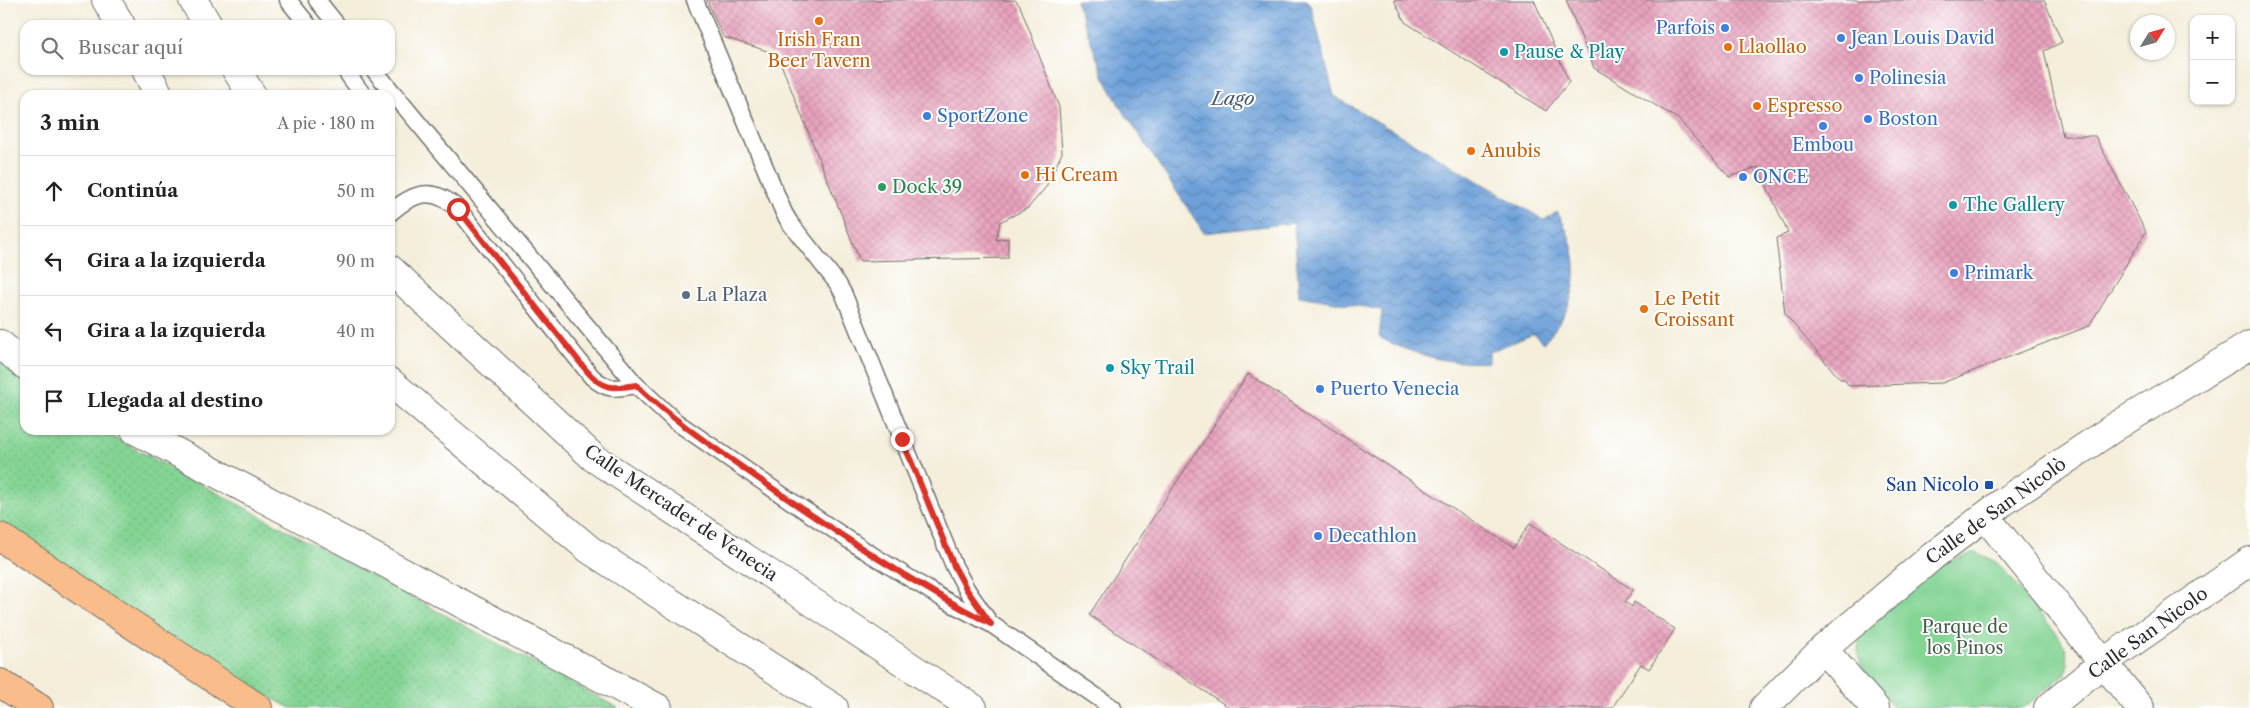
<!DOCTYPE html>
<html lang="es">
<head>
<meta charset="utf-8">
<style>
	body { margin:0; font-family:"Libre Caslon Text",serif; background:#f6f6f6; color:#222 }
	.controls { position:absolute; right:15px; top:15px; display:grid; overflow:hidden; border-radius:10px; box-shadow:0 1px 4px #0004 }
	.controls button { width:45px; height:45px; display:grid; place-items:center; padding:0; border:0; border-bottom:1px solid #e0e0e0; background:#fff; color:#222; font:25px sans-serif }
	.compass { position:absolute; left:2130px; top:15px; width:45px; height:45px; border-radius:50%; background:#fff; box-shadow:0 1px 4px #0004; rotate:53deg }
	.stop { position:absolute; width:15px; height:15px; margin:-11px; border:4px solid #d93025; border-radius:50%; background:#fff }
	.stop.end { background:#d93025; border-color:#fff; box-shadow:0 1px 5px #0008 }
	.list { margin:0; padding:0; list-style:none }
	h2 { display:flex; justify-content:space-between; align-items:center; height:65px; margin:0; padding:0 20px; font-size:21px }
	h2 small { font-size:16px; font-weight:400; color:#767676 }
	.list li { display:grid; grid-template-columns:32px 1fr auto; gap:15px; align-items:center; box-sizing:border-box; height:70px; padding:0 20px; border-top:1px solid #e0e0e0 }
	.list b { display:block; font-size:19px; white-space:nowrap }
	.list em { font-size:16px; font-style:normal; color:#767676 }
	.icon { flex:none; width:28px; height:28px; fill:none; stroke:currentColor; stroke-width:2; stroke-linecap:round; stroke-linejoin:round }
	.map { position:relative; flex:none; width:2250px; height:708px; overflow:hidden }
	.search { position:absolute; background:#fff; box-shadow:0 1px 4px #0004; left:20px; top:20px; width:375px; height:55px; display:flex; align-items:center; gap:12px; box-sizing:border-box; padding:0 18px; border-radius:15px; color:#767676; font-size:19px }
	.panel { position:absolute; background:#fff; box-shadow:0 1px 4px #0004; left:20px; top:90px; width:375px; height:345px; border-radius:15px }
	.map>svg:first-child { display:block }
</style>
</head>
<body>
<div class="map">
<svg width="2250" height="708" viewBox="0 0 2250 708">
	<defs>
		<pattern id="grass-dots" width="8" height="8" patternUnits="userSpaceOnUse" patternTransform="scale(1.25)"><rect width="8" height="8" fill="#84d494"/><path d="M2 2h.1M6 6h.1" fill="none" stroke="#72b680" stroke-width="1.8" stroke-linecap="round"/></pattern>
		<pattern id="water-waves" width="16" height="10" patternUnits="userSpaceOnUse" patternTransform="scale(1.25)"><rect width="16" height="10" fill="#6da0d9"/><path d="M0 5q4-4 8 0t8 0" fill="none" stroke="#5a83b0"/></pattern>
		<pattern id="building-cross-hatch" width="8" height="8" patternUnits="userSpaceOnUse" patternTransform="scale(1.25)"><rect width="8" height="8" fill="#e8a3be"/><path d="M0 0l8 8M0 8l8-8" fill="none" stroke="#c78ca3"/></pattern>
	</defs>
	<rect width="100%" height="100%" fill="#fff"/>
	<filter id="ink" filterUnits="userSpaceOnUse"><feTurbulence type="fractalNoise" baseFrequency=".02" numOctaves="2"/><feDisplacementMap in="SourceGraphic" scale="10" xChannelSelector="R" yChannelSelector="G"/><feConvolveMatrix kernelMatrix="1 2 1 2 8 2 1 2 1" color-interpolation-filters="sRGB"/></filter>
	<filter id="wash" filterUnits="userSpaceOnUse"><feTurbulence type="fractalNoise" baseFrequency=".0096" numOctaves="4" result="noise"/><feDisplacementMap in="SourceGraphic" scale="20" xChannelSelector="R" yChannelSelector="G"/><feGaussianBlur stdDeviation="1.12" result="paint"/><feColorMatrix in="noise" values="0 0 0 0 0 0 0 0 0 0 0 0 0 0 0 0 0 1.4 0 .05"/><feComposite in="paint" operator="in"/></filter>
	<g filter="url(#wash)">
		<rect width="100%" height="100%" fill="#f4eedb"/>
		<polygon fill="url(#grass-dots)" stroke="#588060" points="0,361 25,382 25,430 100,430 618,708 291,708 147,635 0,537"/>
		<path fill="#84d494" stroke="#588060" d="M1976,552L1996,562L2058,635L2066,649L2068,664L2064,675L2023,708H1895C1873,682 1844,661 1866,626L1941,564Z"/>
		<path fill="url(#water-waves)" stroke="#4c6682" d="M1076,0H1307L1312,9L1334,96L1544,220L1557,212C1585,258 1581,304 1543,343L1534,334L1489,352V362C1450,365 1413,355 1379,337L1382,310L1299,296L1294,223L1204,233L1118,103L1104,78Z"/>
		<g id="blocks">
			<g fill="url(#building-cross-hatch)">
				<polygon points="707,0 1015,0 1020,6 1059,107 1062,153 1046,187 1028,208 1000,222 996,240 1008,238 1008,258 860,261 777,54 723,37"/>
				<polygon points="1394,0 1534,0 1569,82 1546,111 1405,22"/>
				<polygon points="1566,0 2044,0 2062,42 2044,51 2063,136 2095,136 2146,232 2089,326 1942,383 1849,386 1844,379 1840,379 1785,314 1776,238 1788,233 1758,167 1729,177 1678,119 1594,68"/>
				<polygon points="1248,374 1514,548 1530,523 1633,590 1625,602 1632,607 1634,602 1675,629 1649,669 1641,664 1612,708 1230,708 1089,615"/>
			</g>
		</g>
	</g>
	<g filter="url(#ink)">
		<use href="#blocks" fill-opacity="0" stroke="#716f69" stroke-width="1"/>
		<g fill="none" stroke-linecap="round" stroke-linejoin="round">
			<defs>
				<g id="service">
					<polyline points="288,0 308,25"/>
					<polyline points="317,0 337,25"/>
					<polyline points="695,0 784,213 790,223 838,284 844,295 954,566 967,590 989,622"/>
					<polyline points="345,70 363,95"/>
					<polyline points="374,70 636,385 675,421 779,493 864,550 945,600 991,624 1113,708"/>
					<path d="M390,213C414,192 433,186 458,209L592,377C608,391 616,389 636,385"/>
				</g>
				<g id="minor">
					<polyline points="0,344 25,365"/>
					<polyline points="1985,516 2140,708"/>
					<polyline points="1823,649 1875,708"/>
					<polyline points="2048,708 2104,662 2250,561"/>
				</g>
				<g id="tertiary">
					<polyline points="106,0 121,25"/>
					<polyline points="193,0 208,25"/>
					<polyline points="146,70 159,95"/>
					<polyline points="236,70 252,95"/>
					<polyline points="390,269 594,458 973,708"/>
					<polyline points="390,382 590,550 834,708"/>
					<polyline points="135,430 658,708"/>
					<polyline points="1764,708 1823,649 1933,556 2003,502 2118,425 2250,345"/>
				</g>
				<g id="motorway">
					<polyline points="0,537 258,708"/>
					<polyline points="0,683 39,708"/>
				</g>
			</defs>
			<use href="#service" stroke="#716f69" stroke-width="19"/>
			<use href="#minor" stroke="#716f69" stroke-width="30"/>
			<use href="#tertiary" stroke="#716f69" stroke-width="30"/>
			<use href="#motorway" stroke="#716f69" stroke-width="30"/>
			<use href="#service" stroke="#fff" stroke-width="16"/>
			<use href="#minor" stroke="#fff" stroke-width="28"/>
			<use href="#tertiary" stroke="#fff" stroke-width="28"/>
			<use href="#motorway" stroke="#f9bc8a" stroke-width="28"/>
		</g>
	</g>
	<g fill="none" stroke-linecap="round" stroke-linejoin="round" filter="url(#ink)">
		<path stroke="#d93025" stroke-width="6" d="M458,209L586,370C603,390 612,389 636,385C678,425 725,455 772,488C843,537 914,584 991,624L967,590L954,566L902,439"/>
	</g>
	<g fill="#e8710a" stroke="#fff" stroke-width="2">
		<circle cx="819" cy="21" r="5"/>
		<circle cx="1728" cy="47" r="5"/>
		<circle cx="1757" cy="106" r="5"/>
		<circle cx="1471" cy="151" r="5"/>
		<circle cx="1025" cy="175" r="5"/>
		<circle cx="1644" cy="309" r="5"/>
	</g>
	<g fill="#3f7fe0" stroke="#fff" stroke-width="2">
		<circle cx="1725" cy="28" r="5"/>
		<circle cx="1841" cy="38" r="5"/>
		<circle cx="1859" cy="78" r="5"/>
		<circle cx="927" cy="116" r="5"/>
		<circle cx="1868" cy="119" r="5"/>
		<circle cx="1823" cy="126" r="5"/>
		<circle cx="1743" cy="177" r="5"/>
		<circle cx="1954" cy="273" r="5"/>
		<circle cx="1320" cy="389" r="5"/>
		<circle cx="1318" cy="536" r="5"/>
	</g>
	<g fill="#0f9aa8" stroke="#fff" stroke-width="2">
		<circle cx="1504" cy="52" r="5"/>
		<circle cx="1953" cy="205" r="5"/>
		<circle cx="1110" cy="368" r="5"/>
	</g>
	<circle fill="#2e9e5b" stroke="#fff" stroke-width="2" cx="882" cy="187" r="5"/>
	<circle fill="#5c6f8a" stroke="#fff" stroke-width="2" cx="686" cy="295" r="5"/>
	<rect fill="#1a4fb4" stroke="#fff" stroke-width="2" x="1984" y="480" width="10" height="10" rx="2.5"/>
	<g text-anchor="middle" stroke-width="4" stroke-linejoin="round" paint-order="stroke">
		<g font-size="18" fill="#366cbe" stroke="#fff" text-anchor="start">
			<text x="1715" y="34" text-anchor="end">Parfois</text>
			<text x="1851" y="44">Jean Louis David</text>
			<text x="1869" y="84">Polinesia</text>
			<text x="937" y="122">SportZone</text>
			<text x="1878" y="125">Boston</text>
			<text x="1823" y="151" text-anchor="middle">Embou</text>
			<text x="1753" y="183">ONCE</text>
			<text x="1964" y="279">Primark</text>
			<text x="1330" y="395">Puerto Venecia</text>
			<text x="1328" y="542">Decathlon</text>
		</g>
		<g font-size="18" fill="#c56008" stroke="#fff" text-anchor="start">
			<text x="819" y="46" text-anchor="middle">Irish Fran<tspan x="819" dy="21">Beer Tavern</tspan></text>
			<text x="1738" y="53">Llaollao</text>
			<text x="1767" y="112">Espresso</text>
			<text x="1481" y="157">Anubis</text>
			<text x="1035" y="181">Hi Cream</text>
			<text x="1654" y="305">Le Petit<tspan x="1654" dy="21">Croissant</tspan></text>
		</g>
		<g font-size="18" fill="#0d838f" stroke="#fff" text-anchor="start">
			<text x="1514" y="58">Pause &amp; Play</text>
			<text x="1963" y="211">The Gallery</text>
			<text x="1120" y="374">Sky Trail</text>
		</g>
		<g font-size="18" fill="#27864d" stroke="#fff" text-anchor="start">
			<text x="892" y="193">Dock 39</text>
		</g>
		<g font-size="18" fill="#4e5e75" stroke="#fff" text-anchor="start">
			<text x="696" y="301">La Plaza</text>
		</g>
		<g font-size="18" fill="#164399" stroke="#fff" text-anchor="end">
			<text x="1979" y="491">San Nicolo</text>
		</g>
		<g font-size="18" fill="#2b2b2b" stroke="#fff">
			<text transform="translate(1996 511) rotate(-36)" y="6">Calle de San Nicolò</text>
			<text transform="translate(681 513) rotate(34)" y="6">Calle Mercader de Venecia</text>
			<text transform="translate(2148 633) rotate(-36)" y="6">Calle San Nicolo</text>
		</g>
		<g font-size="18" fill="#465e4a" stroke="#fff">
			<text x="1965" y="633">Parque de<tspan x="1965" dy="21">los Pinos</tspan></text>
		</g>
		<g font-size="19" font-style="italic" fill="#455a71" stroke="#fff">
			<text x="1233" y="105">Lago</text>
		</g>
	</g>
</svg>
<div class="controls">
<button>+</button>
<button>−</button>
</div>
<svg class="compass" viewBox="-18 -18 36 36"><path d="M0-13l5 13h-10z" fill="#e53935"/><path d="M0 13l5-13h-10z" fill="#767676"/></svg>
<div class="stop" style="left:458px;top:209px"></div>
<div class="stop end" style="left:902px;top:439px"></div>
<div class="search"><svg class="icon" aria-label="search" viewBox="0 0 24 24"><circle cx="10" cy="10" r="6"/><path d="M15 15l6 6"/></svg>Buscar aquí</div>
<section class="panel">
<h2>3 min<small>A pie · 180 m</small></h2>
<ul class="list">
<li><svg class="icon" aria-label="ahead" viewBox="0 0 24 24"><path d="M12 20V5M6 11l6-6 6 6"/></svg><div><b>Continúa</b></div><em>50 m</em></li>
<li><svg class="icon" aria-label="left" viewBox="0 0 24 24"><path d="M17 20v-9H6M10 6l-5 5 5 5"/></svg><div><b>Gira a la izquierda</b></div><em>90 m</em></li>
<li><svg class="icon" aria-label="left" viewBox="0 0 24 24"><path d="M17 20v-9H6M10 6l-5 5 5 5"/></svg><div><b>Gira a la izquierda</b></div><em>40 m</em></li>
<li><svg class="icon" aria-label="arrive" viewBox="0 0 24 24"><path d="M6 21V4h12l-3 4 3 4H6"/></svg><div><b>Llegada al destino</b></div></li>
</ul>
</section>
</div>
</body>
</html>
